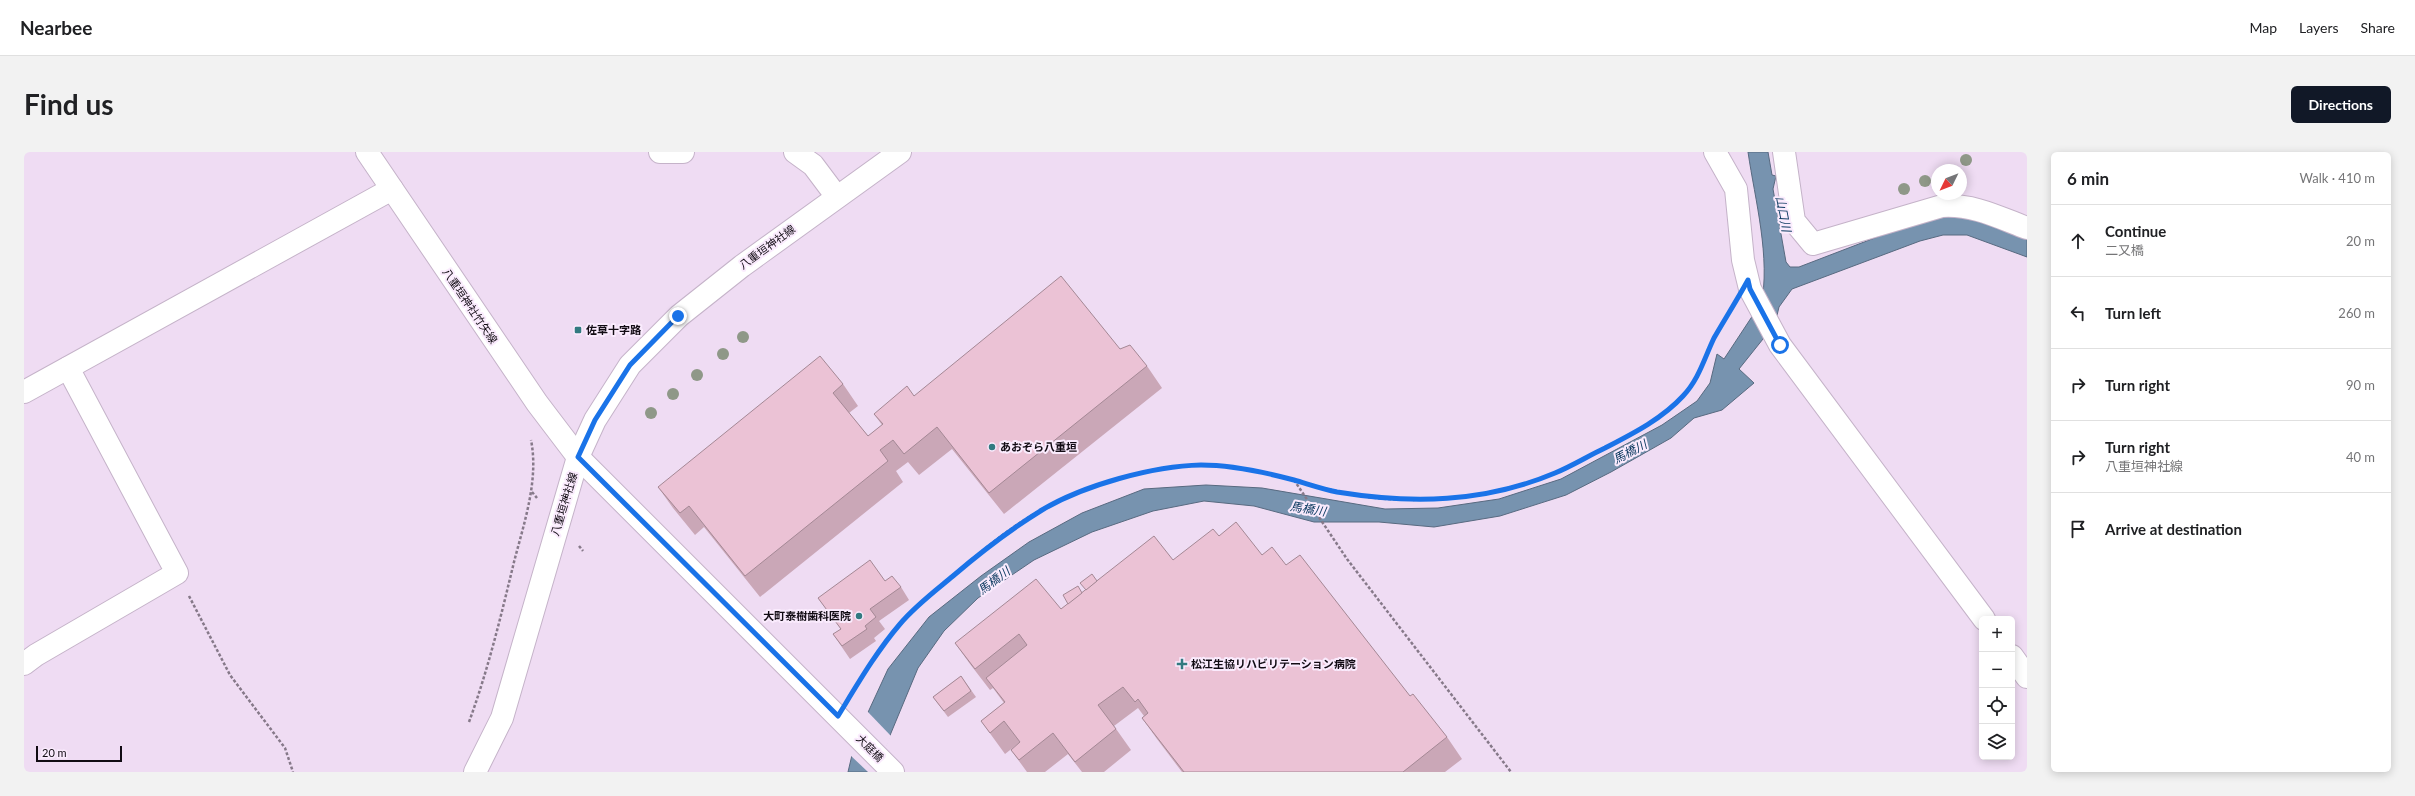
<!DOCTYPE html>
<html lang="en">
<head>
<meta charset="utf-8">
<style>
	body { margin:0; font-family:Lato,"Noto Sans JP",sans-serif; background:#f2f2f2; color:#202124 }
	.controls { position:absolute; right:12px; bottom:12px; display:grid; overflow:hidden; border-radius:6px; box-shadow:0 2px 10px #0003 }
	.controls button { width:36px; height:36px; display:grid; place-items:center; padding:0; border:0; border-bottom:1px solid #e0e0e0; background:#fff; color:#202124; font:20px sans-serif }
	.compass { position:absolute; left:1907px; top:12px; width:36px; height:36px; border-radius:50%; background:#fff; box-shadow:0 2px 10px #0003; rotate:227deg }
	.scale { position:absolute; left:12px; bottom:10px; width:86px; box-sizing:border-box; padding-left:4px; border:2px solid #110b13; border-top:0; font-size:11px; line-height:14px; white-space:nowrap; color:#110b13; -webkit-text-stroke:3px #faebfd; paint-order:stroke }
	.stop { position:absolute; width:12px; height:12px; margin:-9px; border:3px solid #1a73e8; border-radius:50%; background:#fff }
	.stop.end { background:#1a73e8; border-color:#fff; box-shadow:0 1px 4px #0008 }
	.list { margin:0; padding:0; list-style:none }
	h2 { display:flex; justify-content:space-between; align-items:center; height:52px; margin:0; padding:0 16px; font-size:17px }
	h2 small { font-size:13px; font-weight:400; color:#757577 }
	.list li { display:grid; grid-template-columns:26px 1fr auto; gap:12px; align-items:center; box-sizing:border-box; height:72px; padding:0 16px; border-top:1px solid #e0e0e0 }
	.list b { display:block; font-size:15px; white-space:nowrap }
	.list p { margin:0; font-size:13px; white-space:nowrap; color:#757577 }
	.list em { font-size:13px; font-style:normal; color:#757577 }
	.icon { flex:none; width:22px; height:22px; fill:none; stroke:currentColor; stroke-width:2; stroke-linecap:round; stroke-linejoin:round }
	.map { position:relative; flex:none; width:2003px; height:620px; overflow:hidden; border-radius:6px }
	header { display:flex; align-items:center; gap:24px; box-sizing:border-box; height:56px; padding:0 20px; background:#fff; border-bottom:1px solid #e0e0e0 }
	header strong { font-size:19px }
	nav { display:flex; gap:22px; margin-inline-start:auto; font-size:14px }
	.intro { display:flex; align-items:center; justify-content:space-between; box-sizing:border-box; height:96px; padding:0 24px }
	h1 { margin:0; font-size:28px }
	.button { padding:10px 18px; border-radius:6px; background:#111827; color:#fff; font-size:14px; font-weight:700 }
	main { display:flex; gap:24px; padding:0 24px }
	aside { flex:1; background:#fff; border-radius:6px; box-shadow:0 2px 10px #0003 }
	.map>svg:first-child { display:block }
</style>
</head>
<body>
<header>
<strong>Nearbee</strong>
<nav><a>Map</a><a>Layers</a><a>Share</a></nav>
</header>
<div class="intro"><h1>Find us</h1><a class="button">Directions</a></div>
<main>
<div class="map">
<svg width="2003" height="620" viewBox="0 0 2003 620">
	<rect width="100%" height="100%" fill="#efdcf3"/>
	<g fill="#7793af" stroke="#586a80">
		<path d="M1724,0H1744L1748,23L1752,24L1749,37L1762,110L1766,115H1775L1900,67L1933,62L2003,84V105L1943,83H1919L1896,89L1768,137L1755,155L1750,176L1737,154C1747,106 1731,48 1724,0Z"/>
		<polygon points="1731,160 1743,182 1715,217 1730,231 1698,258 1670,266 1647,286 1587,320 1542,343 1476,364 1410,375 1355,370 1290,370 1230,354 1180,349 1129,359 1068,380 1010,408 954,446 920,479 894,516 857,605 834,582 864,517 905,465 957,424 1005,390 1058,361 1120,337 1182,333 1238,336 1361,357 1414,356 1475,347 1537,327 1638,273 1673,249 1686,231 1693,202 1700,207"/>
		<polygon points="832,586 849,620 824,620"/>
	</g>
	<g fill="#efdcf3">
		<polygon points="843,559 867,584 858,605 833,581"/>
		<polygon points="830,585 856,610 851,620 844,620 825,602"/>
	</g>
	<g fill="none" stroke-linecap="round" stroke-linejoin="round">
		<defs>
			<g id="street">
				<polyline points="636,0 659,0"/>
				<polyline points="771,0 789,13 813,45"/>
				<polyline points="1691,0 1712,37 1719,108 1726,137 1756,193 1960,467"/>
				<path d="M1760,0L1770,69L1789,92L1918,54C1949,52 1974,65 2003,76"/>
				<polyline points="0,240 368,37"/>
				<polyline points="1988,504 2003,525"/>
				<polyline points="0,512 12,503 153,421 44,216"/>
			</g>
			<g id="secondary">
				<polyline points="343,0 513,251 554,305 869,620"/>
				<polyline points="451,620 478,566 554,305 571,268 606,213 655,164 718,114 876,0"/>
			</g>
		</defs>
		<use href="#street" stroke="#c5b3c9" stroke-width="24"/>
		<use href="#secondary" stroke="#c5b3c9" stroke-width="24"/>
		<g stroke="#867989" stroke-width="2.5" stroke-dasharray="3 2" stroke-linecap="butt">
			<polyline points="1270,328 1323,407 1487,620"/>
			<polyline points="508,340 513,346"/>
			<polyline points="555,394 559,399"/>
			<polyline points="165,444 206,523 261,596 269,620"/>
			<path d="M828,542C842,518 857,494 875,473C891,454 911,439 929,423C958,399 989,372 1023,355C1070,332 1126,313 1179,313C1236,313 1288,337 1343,345C1406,353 1470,344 1529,322C1546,315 1563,304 1580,296C1608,282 1638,267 1659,244C1674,228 1680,209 1689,189C1694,178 1701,168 1707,157"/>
			<path d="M445,570C464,518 477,464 490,410C500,371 515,328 507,288"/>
		</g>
		<use href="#street" stroke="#fff" stroke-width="22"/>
		<use href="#secondary" stroke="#fff" stroke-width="22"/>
	</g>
	<g fill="#8f9888">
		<circle cx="1942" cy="8" r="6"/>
		<circle cx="1901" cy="29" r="6"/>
		<circle cx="1880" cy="37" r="6"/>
		<circle cx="719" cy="185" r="6"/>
		<circle cx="699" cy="202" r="6"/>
		<circle cx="673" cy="223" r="6"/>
		<circle cx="649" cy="242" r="6"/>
		<circle cx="627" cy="261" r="6"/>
	</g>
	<g fill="#caa7b7">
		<polygon points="1096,197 1123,214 1138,236 980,362 928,297 895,323 884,310 872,319 879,330 736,445 680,375 671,383 649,356 634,335 819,232 834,254 825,261 844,284 858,273 850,262 890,244"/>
		<polygon points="1195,384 1238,403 1262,413 1386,544 1423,585 1438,607 1421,620 1158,620 1133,587 1118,566 1120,564 1114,556 1090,574 1107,598 1080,620 1058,620 1044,602 1021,620 1003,620 987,598 995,591 981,602 957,569 980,551 969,536 966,538 946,512 931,491 1037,457 1073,429 1149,408"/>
		<polygon points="861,429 877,435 885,448 855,469 861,477 850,486 852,489 826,507 809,482 817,477 794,446"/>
		<polygon points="937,524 952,545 924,565 909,545"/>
	</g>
	<g fill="#ebc2d5" stroke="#a48895">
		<polygon points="1037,124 1096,197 1106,193 1123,214 965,341 913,275 880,302 869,288 856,298 864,309 721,424 665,354 656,361 634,335 796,204 819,232 809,241 844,284 859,272 850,262 883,234 890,244"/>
		<polygon points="1212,370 1238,403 1248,395 1262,413 1276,403 1386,544 1389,542 1423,585 1379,620 1160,620 1118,566 1124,561 1114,547 1111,550 1099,535 1074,553 1092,577 1051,610 1029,581 995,608 987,598 996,590 980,569 966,581 957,569 981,550 962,526 1003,493 995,482 951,517 931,491 1012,427 1037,457 1130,384 1149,408 1189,377 1195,384"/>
		<polygon points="846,408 861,429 868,424 877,435 846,457 852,465 841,474 843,477 818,494 809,482 817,477 794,446"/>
		<polygon points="1068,422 1073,429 1062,438 1056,431"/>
		<polygon points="1054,434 1058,441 1044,452 1039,443"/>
		<polygon points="937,524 947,539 920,559 909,545"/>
	</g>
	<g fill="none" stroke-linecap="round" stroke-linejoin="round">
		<path stroke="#1a73e8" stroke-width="5" d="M654,164L606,213L571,268L554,305L814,564C833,533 852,500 876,472C891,454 911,439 929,424C957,400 987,377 1018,358C1060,333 1129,314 1177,313C1208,313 1240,320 1270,328C1284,332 1298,337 1313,340C1387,352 1460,351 1531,321C1548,314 1564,304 1581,296C1608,282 1638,267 1659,244C1675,227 1680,207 1690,186C1701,167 1713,148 1724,128L1726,137L1756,193"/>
	</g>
	<g fill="#327a80" stroke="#faebfd" stroke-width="1.5">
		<rect x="550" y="174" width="8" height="8" rx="2"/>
		<circle cx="968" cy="295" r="4"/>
		<circle cx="835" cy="464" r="4"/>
		<path d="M1156 506h4v4h4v4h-4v4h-4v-4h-4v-4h4z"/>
	</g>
	<g text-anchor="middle" stroke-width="4" stroke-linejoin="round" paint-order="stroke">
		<g font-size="11" fill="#110b13" stroke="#faebfd">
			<text transform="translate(743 95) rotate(-36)" y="4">八重垣神社線</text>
			<text transform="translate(446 154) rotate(56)" y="4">八重垣神社竹矢線</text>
			<text transform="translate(540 352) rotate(-73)" y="4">八重垣神社線</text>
			<text transform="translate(846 596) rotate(45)" y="4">大庭橋</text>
		</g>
		<g font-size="11" font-weight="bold" fill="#110b13" stroke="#faebfd" text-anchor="start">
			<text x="562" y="182">佐草十字路</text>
			<text x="976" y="299">あおぞら八重垣</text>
			<text x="827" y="468" text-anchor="end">大町泰樹歯科医院</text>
			<text x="1167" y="516">松江生協リハビリテーション病院</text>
		</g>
		<g font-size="12" font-style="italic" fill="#0c3a60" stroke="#faebfd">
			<text transform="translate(1759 62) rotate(79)" y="4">山口川</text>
			<text transform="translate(1606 300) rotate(-28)" y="4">馬橋川</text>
			<text transform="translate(1284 357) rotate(9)" y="4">馬橋川</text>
			<text transform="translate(970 429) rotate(-37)" y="4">馬橋川</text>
		</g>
	</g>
</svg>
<div class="controls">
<button>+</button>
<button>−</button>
<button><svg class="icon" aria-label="locate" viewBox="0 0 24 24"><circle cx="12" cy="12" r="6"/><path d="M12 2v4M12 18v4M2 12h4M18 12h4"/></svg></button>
<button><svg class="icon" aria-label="layers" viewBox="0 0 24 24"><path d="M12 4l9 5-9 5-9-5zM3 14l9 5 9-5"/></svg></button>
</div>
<svg class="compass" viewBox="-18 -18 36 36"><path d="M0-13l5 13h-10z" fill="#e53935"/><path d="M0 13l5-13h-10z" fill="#757577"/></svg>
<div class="scale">20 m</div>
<div class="stop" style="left:1756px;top:193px"></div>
<div class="stop end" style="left:654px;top:164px"></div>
</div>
<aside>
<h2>6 min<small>Walk · 410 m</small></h2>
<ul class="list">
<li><svg class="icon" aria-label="ahead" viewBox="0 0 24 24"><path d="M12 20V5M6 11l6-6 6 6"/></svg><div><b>Continue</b><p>二又橋</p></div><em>20 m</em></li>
<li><svg class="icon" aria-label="left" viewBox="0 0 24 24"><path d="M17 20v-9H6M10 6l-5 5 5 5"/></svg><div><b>Turn left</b></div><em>260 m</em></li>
<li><svg class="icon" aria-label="right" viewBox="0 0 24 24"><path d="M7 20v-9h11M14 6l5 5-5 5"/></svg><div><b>Turn right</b></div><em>90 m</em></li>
<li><svg class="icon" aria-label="right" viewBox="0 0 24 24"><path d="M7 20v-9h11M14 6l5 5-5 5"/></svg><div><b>Turn right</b><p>八重垣神社線</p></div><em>40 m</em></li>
<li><svg class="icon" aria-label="arrive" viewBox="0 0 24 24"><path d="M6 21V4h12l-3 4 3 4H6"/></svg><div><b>Arrive at destination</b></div></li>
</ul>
</aside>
</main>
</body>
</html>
